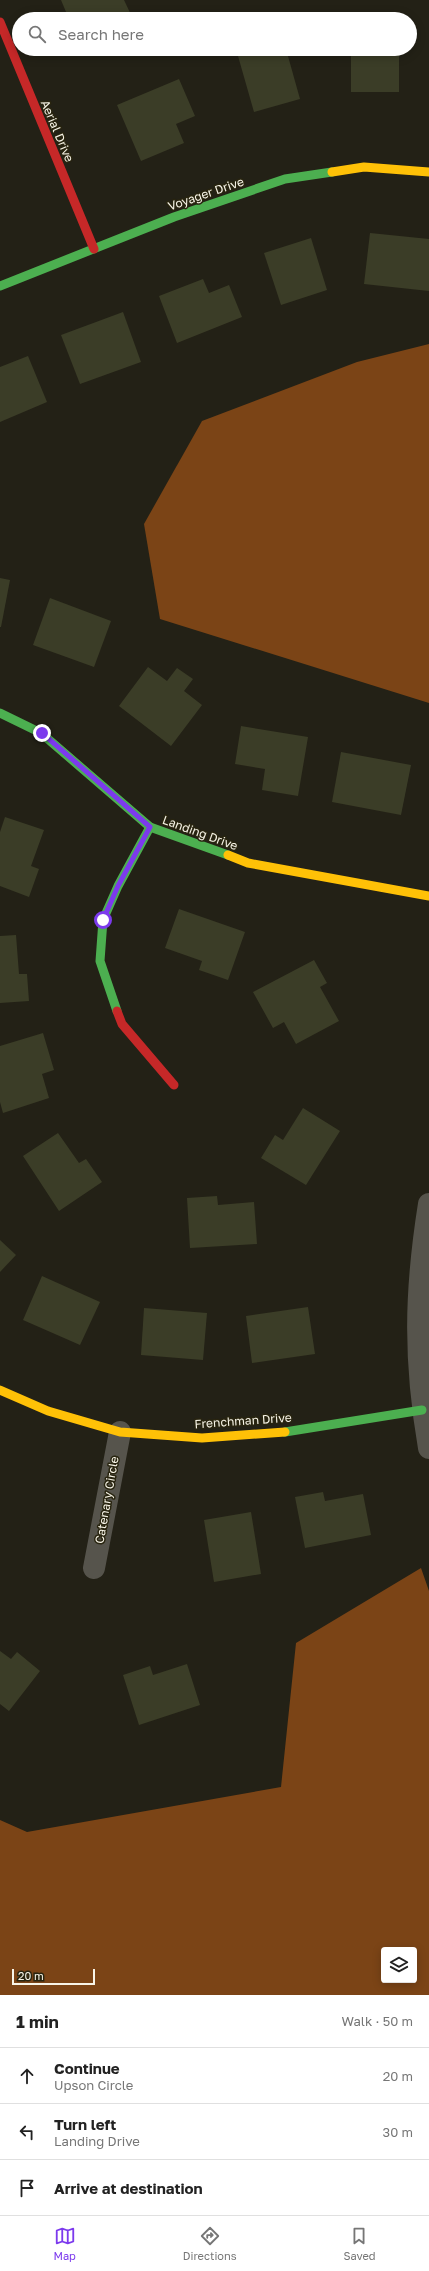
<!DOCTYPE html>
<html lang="en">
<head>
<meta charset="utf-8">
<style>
	body { margin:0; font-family:"Golos Text",sans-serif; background:#f2f2f2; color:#222 }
	.controls { position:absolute; right:12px; bottom:12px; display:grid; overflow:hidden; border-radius:4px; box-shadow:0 2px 10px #0003 }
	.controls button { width:36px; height:36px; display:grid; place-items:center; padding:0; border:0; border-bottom:1px solid #e0e0e0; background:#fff; color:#222; font:20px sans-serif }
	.scale { position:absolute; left:12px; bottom:10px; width:83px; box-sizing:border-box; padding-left:4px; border:2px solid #f8f5e8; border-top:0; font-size:11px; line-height:14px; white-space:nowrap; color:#f8f5e8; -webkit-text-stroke:3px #292510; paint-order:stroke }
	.stop { position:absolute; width:12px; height:12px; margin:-9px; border:3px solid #7c3aed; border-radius:50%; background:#fff }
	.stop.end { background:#7c3aed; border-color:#fff; box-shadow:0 1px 4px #0008 }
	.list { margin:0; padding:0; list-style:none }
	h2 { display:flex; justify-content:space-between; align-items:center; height:52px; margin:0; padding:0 16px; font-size:17px }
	h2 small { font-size:13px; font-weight:400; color:#767676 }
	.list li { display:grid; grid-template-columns:26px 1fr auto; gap:12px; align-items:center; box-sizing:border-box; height:56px; padding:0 16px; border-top:1px solid #e0e0e0 }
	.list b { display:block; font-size:15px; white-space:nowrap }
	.list p { margin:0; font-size:13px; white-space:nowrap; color:#767676 }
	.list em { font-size:13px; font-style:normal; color:#767676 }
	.icon { flex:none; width:22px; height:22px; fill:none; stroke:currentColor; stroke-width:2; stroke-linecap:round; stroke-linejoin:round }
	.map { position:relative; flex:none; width:429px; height:1995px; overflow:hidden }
	.search { position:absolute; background:#fff; box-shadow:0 2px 10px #0003; left:12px; right:12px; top:12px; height:44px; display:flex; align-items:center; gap:10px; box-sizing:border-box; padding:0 14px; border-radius:22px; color:#767676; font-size:15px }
	.sheet { height:220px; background:#fff }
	nav { display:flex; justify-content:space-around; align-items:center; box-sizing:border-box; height:56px; border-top:1px solid #e0e0e0; background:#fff; font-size:11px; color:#767676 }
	nav a { display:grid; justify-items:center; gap:2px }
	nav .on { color:#7c3aed }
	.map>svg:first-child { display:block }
</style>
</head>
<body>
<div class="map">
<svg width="429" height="1995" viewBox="0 0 429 1995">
	<rect width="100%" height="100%" fill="#232116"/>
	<g fill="#7b4416" fill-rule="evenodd">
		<polygon points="429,344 429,703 160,619 144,524 202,421 357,362"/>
		<path d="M421,1568L429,1591V1995H0V1820L27,1832L281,1787L296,1643ZM384,1950H414V1980H384Z"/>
	</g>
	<g fill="#3b3d27">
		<polygon points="61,0 124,0 133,19 69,19"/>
		<polygon points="236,49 286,49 300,99 254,112"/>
		<rect x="351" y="49" width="48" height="43"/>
		<polygon points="179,79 195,116 176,124 184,143 141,161 117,105"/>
		<polygon points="370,233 429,239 429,291 364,284"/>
		<polygon points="311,238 327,290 281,305 264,253"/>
		<polygon points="203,279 209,293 229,285 242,317 177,343 159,296"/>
		<polygon points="123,312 141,362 80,384 61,335"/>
		<polygon points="28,356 47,402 0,422 0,367"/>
		<polygon points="0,578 10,580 1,627 0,627"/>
		<polygon points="50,598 111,621 94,667 33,645"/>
		<polygon points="148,667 167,681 177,668 193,679 184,691 202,705 171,746 119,706"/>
		<polygon points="241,726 308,737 298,796 262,790 265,769 235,764"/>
		<polygon points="341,752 411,765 401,815 332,802"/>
		<polygon points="5,817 44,830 31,866 39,869 29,897 0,886 0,832"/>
		<polygon points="179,909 245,932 228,980 199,970 202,961 165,948"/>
		<polygon points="16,935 19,974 27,974 29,1001 0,1003 0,936"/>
		<polygon points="314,960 327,983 320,987 339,1021 296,1044 284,1022 273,1028 253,992"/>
		<polygon points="43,1033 54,1070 42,1074 49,1098 3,1113 0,1102 0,1046"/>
		<polygon points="303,1108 340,1131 306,1185 261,1158 275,1135 283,1140"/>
		<polygon points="58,1133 79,1163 86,1159 102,1182 59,1211 23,1156"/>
		<polygon points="217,1196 218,1205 254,1202 257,1244 190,1248 187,1198"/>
		<polygon points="0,1240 16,1255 0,1272"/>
		<polygon points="42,1276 100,1302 80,1345 23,1320"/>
		<polygon points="308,1307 315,1354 252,1363 246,1316"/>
		<polygon points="144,1308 207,1313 203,1360 141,1355"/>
		<polygon points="323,1492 325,1501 363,1494 371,1535 305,1548 295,1497"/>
		<polygon points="251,1512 261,1574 214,1582 204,1520"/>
		<polygon points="0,1651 11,1659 17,1652 40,1671 9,1711 0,1704"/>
		<polygon points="187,1664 200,1705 139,1725 123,1675 150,1666 153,1675"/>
	</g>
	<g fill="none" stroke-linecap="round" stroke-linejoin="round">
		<g stroke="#56544c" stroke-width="22">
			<path d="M429,1204C415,1292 414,1360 429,1448"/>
			<polyline points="94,1568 120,1432"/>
		</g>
		<g stroke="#4caf50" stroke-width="9">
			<polyline points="0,286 174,217 285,179 332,172"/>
			<polyline points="0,713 41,733 150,827 228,855"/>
			<polyline points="117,1011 100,961 103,920 118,886 150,827"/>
			<polyline points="285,1432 422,1410"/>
		</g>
		<g stroke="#ffc107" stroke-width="9">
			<polyline points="332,172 364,167 429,172"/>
			<polyline points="228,855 248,863 429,896"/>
			<polyline points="0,1390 48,1411 120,1432 202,1438 285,1432"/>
		</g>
		<g stroke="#c62828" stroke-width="9">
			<polyline points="0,22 94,249"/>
			<polyline points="117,1011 122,1024 174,1085"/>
		</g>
	</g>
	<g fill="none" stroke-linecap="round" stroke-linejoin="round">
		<polyline stroke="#7c3aed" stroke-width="5" points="42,733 150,827 118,886 103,920"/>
	</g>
	<g text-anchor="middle" stroke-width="3" stroke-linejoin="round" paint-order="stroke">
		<g font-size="12" fill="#f8f5e8" stroke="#292510">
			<text transform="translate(57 131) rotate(67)" y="4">Aerial Drive</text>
			<text transform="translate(206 194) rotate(-19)" y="4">Voyager Drive</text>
			<text transform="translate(200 833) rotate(20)" y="4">Landing Drive</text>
			<text transform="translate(243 1421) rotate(-4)" y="4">Frenchman Drive</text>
			<text transform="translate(107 1500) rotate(-80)" y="4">Catenary Circle</text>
		</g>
	</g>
</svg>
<div class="controls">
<button><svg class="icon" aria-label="layers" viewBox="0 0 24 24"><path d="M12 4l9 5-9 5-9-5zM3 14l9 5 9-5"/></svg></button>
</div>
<div class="scale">20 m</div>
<div class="stop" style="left:103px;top:920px"></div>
<div class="stop end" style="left:42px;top:733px"></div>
<div class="search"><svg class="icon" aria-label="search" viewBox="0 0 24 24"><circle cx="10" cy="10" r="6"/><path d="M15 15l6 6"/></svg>Search here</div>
</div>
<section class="sheet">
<h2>1 min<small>Walk · 50 m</small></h2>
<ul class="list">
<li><svg class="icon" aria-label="ahead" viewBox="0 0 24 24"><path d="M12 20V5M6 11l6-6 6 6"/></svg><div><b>Continue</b><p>Upson Circle</p></div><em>20 m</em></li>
<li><svg class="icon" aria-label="left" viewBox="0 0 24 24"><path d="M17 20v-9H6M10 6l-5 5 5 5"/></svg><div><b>Turn left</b><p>Landing Drive</p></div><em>30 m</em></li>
<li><svg class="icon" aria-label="arrive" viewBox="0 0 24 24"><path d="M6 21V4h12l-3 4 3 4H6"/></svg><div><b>Arrive at destination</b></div></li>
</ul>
</section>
<nav>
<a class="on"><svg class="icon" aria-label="map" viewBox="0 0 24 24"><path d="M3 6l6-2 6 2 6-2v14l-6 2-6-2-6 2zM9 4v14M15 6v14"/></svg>Map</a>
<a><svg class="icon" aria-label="directions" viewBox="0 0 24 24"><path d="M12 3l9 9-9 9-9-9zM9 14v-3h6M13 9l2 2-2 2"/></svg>Directions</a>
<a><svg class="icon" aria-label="saved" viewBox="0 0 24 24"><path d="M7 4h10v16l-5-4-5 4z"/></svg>Saved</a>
</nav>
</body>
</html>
